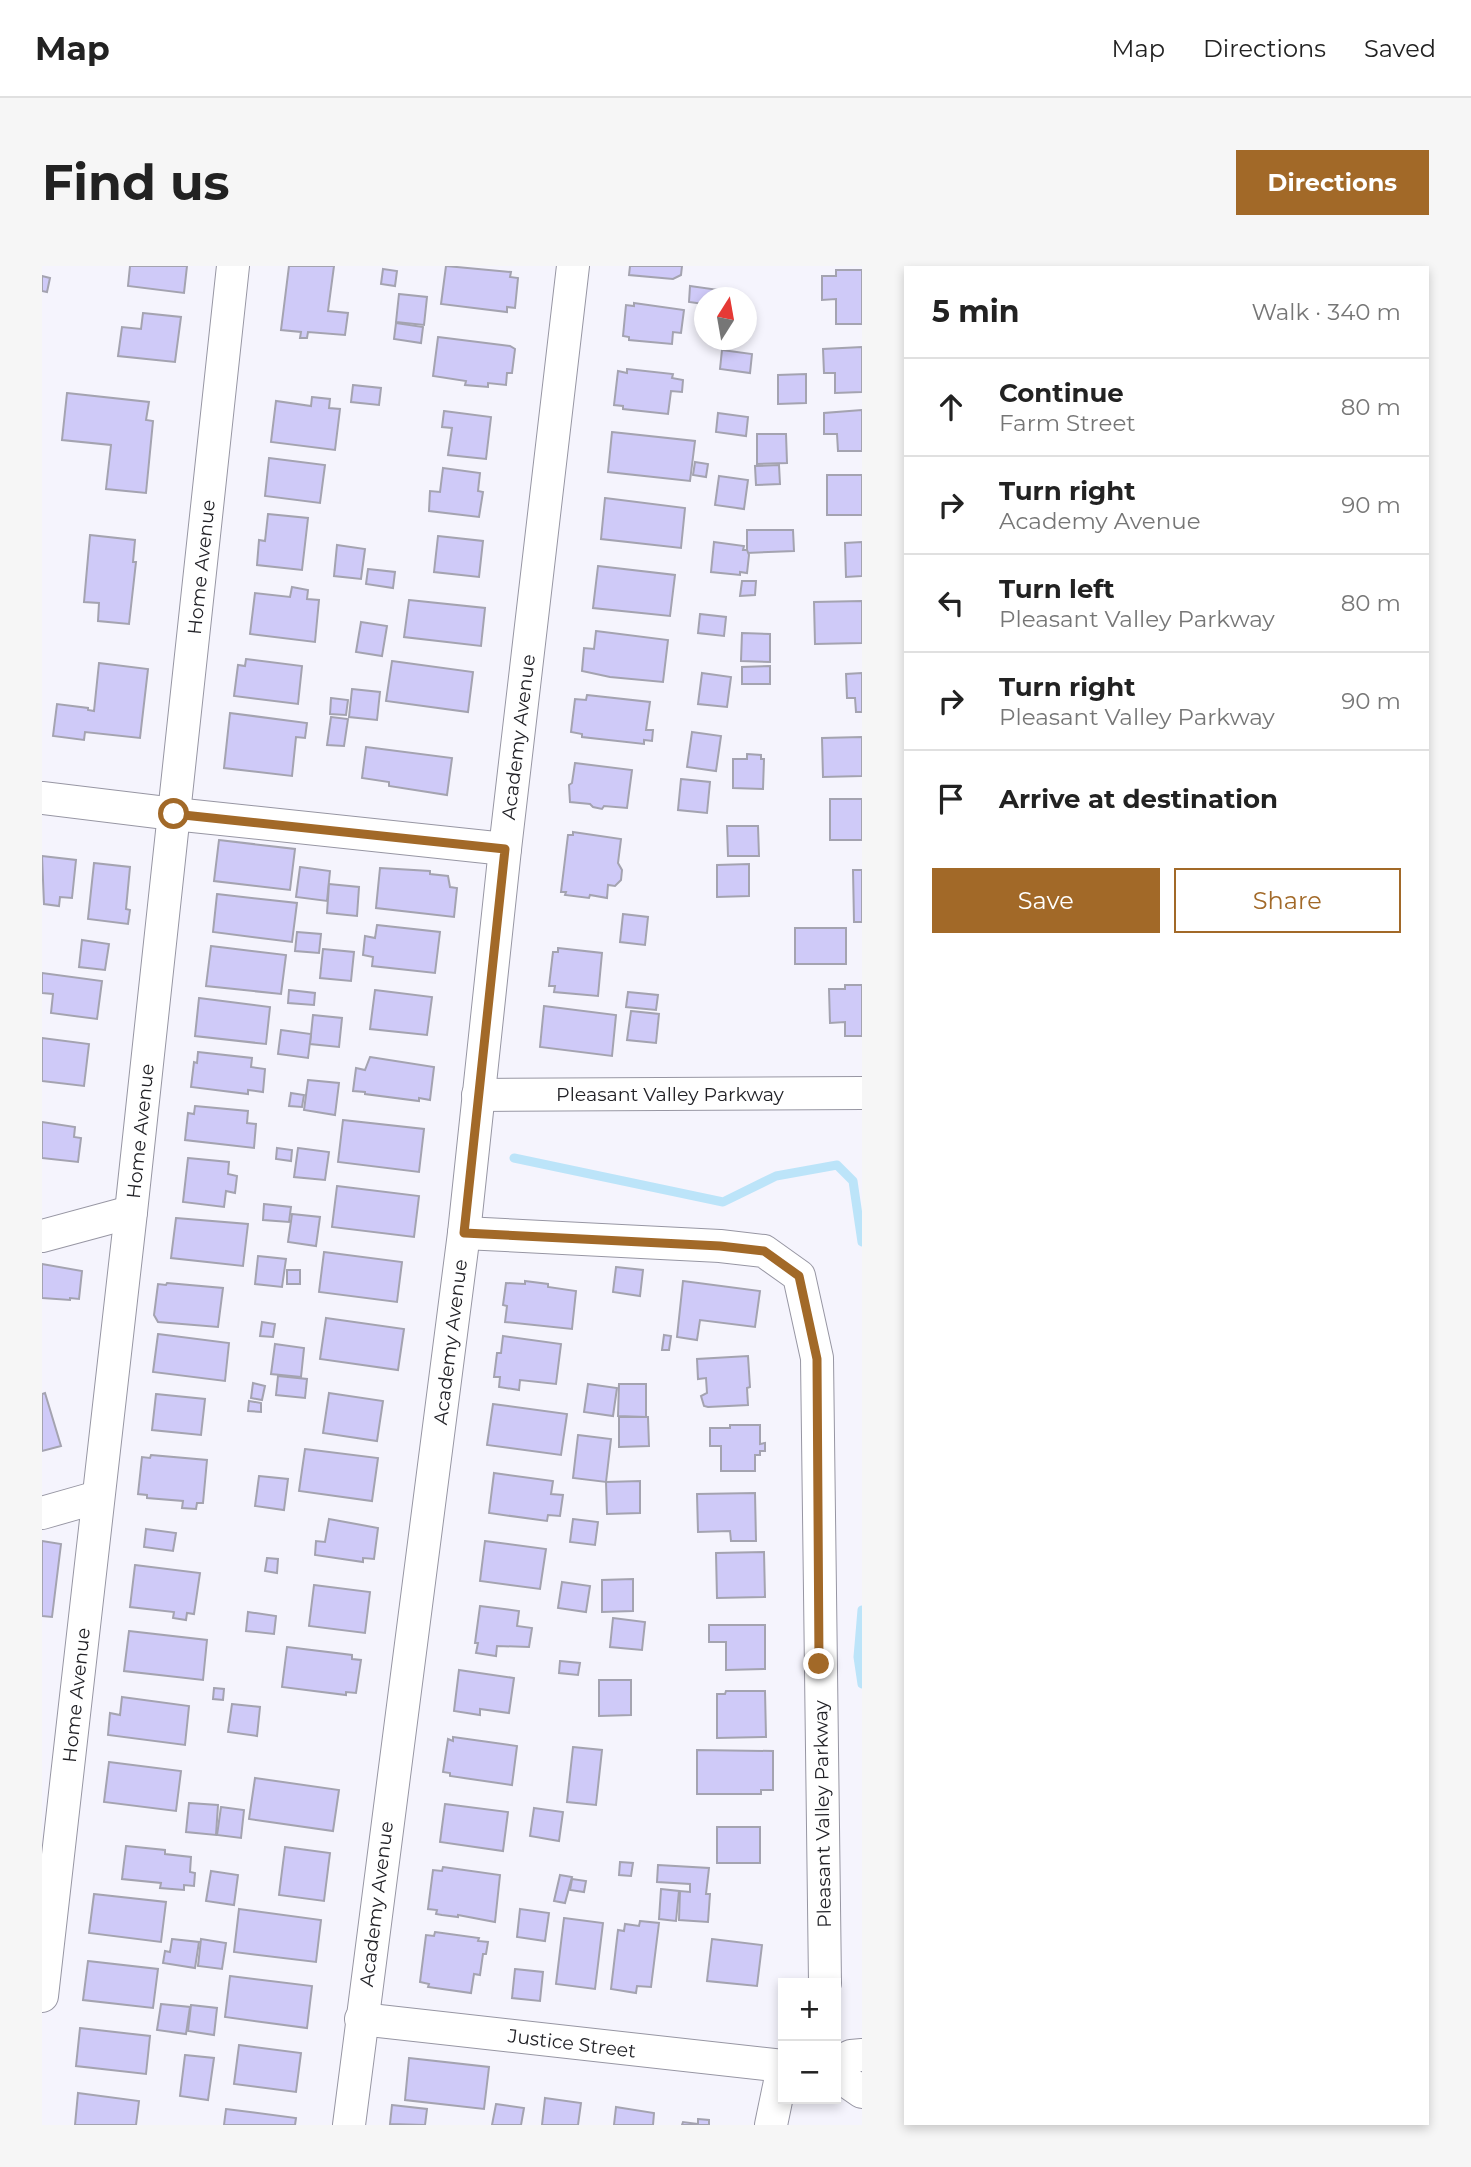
<!DOCTYPE html>
<html lang="en">
<head>
<meta charset="utf-8">
<style>
	body { margin:0; font-family:Montserrat,sans-serif; background:#f6f6f6; color:#222 }
	.controls { position:absolute; right:21px; bottom:21px; display:grid; overflow:hidden; border-radius:0px; box-shadow:0 4px 10px #0003 }
	.controls button { width:63px; height:63px; display:grid; place-items:center; padding:0; border:0; border-bottom:2px solid #e0e0e0; background:#fff; color:#222; font:35px sans-serif }
	.compass { position:absolute; left:652px; top:21px; width:63px; height:63px; border-radius:50%; background:#fff; box-shadow:0 4px 10px #0003; rotate:11deg }
	.stop { position:absolute; width:21px; height:21px; margin:-16px; border:5px solid #a26928; border-radius:50%; background:#fff }
	.stop.end { background:#a26928; border-color:#fff; box-shadow:0 2px 7px #0008 }
	.list { margin:0; padding:0; list-style:none }
	h2 { display:flex; justify-content:space-between; align-items:center; height:91px; margin:0; padding:0 28px; font-size:30px }
	h2 small { font-size:23px; font-weight:400; color:#767676 }
	.list li { display:grid; grid-template-columns:46px 1fr auto; gap:21px; align-items:center; box-sizing:border-box; height:98px; padding:0 28px; border-top:2px solid #e0e0e0 }
	.list b { display:block; font-size:26px; white-space:nowrap }
	.list p { margin:0; font-size:23px; white-space:nowrap; color:#767676 }
	.list em { font-size:23px; font-style:normal; color:#767676 }
	.actions { display:flex; gap:14px; padding:21px 28px }
	.actions a { flex:1; padding:16px 0; border:2px solid #a26928; border-radius:0px; text-align:center; font-size:24px; color:#a26928 }
	.actions .main { background:#a26928; color:#fff }
	.icon { flex:none; width:38px; height:38px; fill:none; stroke:currentColor; stroke-width:2; stroke-linecap:round; stroke-linejoin:round }
	.map { position:relative; flex:none; width:820px; height:1859px; overflow:hidden; border-radius:0px }
	header { display:flex; align-items:center; gap:42px; box-sizing:border-box; height:98px; padding:0 35px; background:#fff; border-bottom:2px solid #e0e0e0 }
	header strong { font-size:33px }
	nav { display:flex; gap:38px; margin-inline-start:auto; font-size:24px }
	.intro { display:flex; align-items:center; justify-content:space-between; box-sizing:border-box; height:168px; padding:0 42px }
	h1 { margin:0; font-size:49px }
	.button { padding:18px 32px; border-radius:0px; background:#a26928; color:#fff; font-size:24px; font-weight:700 }
	main { display:flex; gap:42px; padding:0 42px }
	aside { flex:1; background:#fff; border-radius:0px; box-shadow:0 4px 10px #0003 }
	.map>svg:first-child { display:block }
</style>
</head>
<body>
<header>
<strong>Map</strong>
<nav><a>Map</a><a>Directions</a><a>Saved</a></nav>
</header>
<div class="intro"><h1>Find us</h1><a class="button">Directions</a></div>
<main>
<div class="map">
<svg width="820" height="1859" viewBox="0 0 820 1859">
	<rect width="100%" height="100%" fill="#f5f4fd"/>
	<g fill="none" stroke-linecap="round" stroke-linejoin="round">
		<g stroke="#bce4f9" stroke-width="9">
			<polyline points="472,892 681,936 734,910 795,899 811,915 820,976"/>
			<polyline points="820,1344 816,1391 820,1418"/>
		</g>
	</g>
	<g fill="#cfcaf8" stroke="#a4a3b0" stroke-width="2">
		<polygon points="88,0 145,0 142,27 86,20"/>
		<polygon points="247,0 292,0 286,45 306,47 303,69 266,66 265,72 258,72 259,66 239,64"/>
		<polygon points="404,0 469,6 468,11 476,12 473,42 465,41 465,46 399,38"/>
		<polygon points="588,0 640,0 639,9 631,13 587,9"/>
		<polygon points="341,3 355,5 353,20 339,18"/>
		<polygon points="794,4 820,4 820,58 794,58 794,33 780,34 780,10 794,10"/>
		<polygon points="0,10 8,12 5,26 0,25"/>
		<polygon points="648,20 677,24 676,32 662,32 662,38 647,36"/>
		<polygon points="357,28 385,31 382,59 354,56"/>
		<polygon points="592,37 642,44 639,67 631,66 630,78 587,74 587,71 581,70 584,39 592,40"/>
		<polygon points="101,47 139,51 133,96 76,90 80,61 99,63"/>
		<polygon points="354,57 381,61 379,77 352,73"/>
		<polygon points="396,71 468,80 473,83 470,107 465,107 464,119 446,117 446,121 423,119 424,115 391,110"/>
		<polygon points="820,81 820,126 793,127 793,107 782,107 781,83"/>
		<polygon points="680,84 710,88 708,107 678,103"/>
		<polygon points="585,103 631,108 630,112 641,114 640,126 629,125 626,148 581,143 581,140 572,139 576,105 585,107"/>
		<polygon points="764,108 764,137 736,138 736,109"/>
		<polygon points="311,119 339,122 337,139 309,136"/>
		<polygon points="25,127 107,136 104,154 111,155 104,227 64,223 69,179 20,174"/>
		<polygon points="270,131 288,133 287,142 298,143 293,184 229,176 234,135 269,140"/>
		<polygon points="820,144 820,185 796,185 795,168 782,168 782,147"/>
		<polygon points="402,145 449,151 444,193 406,189 410,162 400,161"/>
		<polygon points="676,147 706,151 704,170 674,166"/>
		<polygon points="570,166 653,175 648,215 566,206"/>
		<polygon points="715,168 744,168 745,197 715,198"/>
		<polygon points="227,192 283,199 278,237 223,230"/>
		<polygon points="653,196 666,198 664,211 651,209"/>
		<polygon points="737,199 738,218 714,219 713,200"/>
		<polygon points="401,202 438,207 436,225 441,226 437,251 387,245 388,225 398,226"/>
		<rect x="785" y="209" width="35" height="40"/>
		<polygon points="677,210 706,214 702,243 673,239"/>
		<polygon points="563,232 643,242 639,282 559,273"/>
		<polygon points="226,248 266,252 260,304 215,299 217,274 223,275"/>
		<polygon points="705,264 751,264 752,285 705,287"/>
		<polygon points="48,269 93,274 91,296 94,296 87,358 56,355 57,337 42,336"/>
		<polygon points="396,270 441,275 437,311 392,306"/>
		<polygon points="672,276 702,280 701,284 705,284 707,289 705,307 698,306 698,309 669,306"/>
		<polygon points="820,276 820,310 804,311 803,277"/>
		<polygon points="295,279 323,283 319,313 292,310"/>
		<polygon points="556,300 633,309 628,350 551,342"/>
		<polygon points="326,303 353,306 351,322 324,318"/>
		<polygon points="700,315 714,315 713,329 698,330"/>
		<polygon points="250,321 266,324 265,333 277,334 273,376 208,368 213,327 248,331"/>
		<polygon points="367,334 443,342 439,380 362,371"/>
		<polygon points="820,335 820,377 773,378 772,336"/>
		<polygon points="658,348 684,351 682,370 656,367"/>
		<polygon points="319,356 345,360 340,390 314,386"/>
		<polygon points="554,365 626,374 621,416 568,411 540,405 542,382 552,383"/>
		<polygon points="700,367 728,368 728,396 699,395"/>
		<polygon points="204,393 260,400 256,438 192,430 196,399 203,400"/>
		<polygon points="350,395 431,406 426,446 344,435"/>
		<polygon points="57,397 106,403 98,472 43,466 42,474 11,470 15,438 46,442 46,444 52,445"/>
		<polygon points="728,400 728,418 700,418 700,401"/>
		<polygon points="660,407 689,411 685,441 656,438"/>
		<polygon points="820,407 820,446 814,446 813,432 805,432 804,408"/>
		<polygon points="310,423 338,426 335,454 307,451"/>
		<polygon points="545,429 608,436 604,464 611,464 610,475 602,474 602,478 540,471 540,468 529,466 533,433 544,434"/>
		<polygon points="289,432 306,434 304,449 288,448"/>
		<polygon points="188,447 265,457 263,472 254,471 250,510 182,502"/>
		<polygon points="289,451 306,453 302,480 285,479"/>
		<polygon points="650,466 679,470 674,505 645,501"/>
		<polygon points="820,471 820,510 781,511 780,472"/>
		<polygon points="324,481 410,492 405,529 347,520 347,516 320,512"/>
		<polygon points="705,488 719,489 719,493 722,493 721,523 691,522 691,493 705,493"/>
		<polygon points="533,497 590,504 585,542 562,540 560,543 551,541 548,538 528,536 527,519 530,517"/>
		<polygon points="639,513 668,516 665,547 636,544"/>
		<rect x="788" y="533" width="32" height="41"/>
		<polygon points="685,560 716,560 717,590 686,590"/>
		<polygon points="531,566 579,573 576,597 580,604 579,614 573,620 566,619 565,632 548,629 547,632 523,629 524,626 519,626 526,569 531,569"/>
		<polygon points="177,574 253,583 248,624 172,615"/>
		<polygon points="0,590 34,594 30,632 18,631 17,640 2,638"/>
		<polygon points="52,597 88,601 84,643 88,644 86,658 46,653"/>
		<polygon points="707,598 707,630 675,631 675,599"/>
		<polygon points="258,601 288,605 285,635 254,631"/>
		<polygon points="338,602 388,605 388,608 406,610 408,621 415,622 412,651 334,642"/>
		<polygon points="811,604 820,604 820,656 812,656"/>
		<polygon points="287,618 317,621 315,650 285,647"/>
		<polygon points="175,628 255,637 250,676 171,666"/>
		<polygon points="581,648 606,651 603,679 578,676"/>
		<polygon points="335,659 398,666 393,707 330,700 331,691 321,689 323,670 333,672"/>
		<rect x="753" y="662" width="51" height="36"/>
		<polygon points="255,666 279,668 277,687 253,685"/>
		<polygon points="40,674 67,678 63,704 37,701"/>
		<polygon points="169,680 244,689 239,728 164,720"/>
		<polygon points="516,682 560,687 556,730 512,726 513,720 507,720 511,686 516,686"/>
		<polygon points="281,683 312,686 309,715 278,712"/>
		<polygon points="0,707 60,715 55,753 9,747 11,728 0,727"/>
		<polygon points="803,719 820,719 820,770 803,770 803,756 788,757 787,723 803,723"/>
		<polygon points="247,724 273,727 272,739 246,737"/>
		<polygon points="333,724 390,731 385,769 328,763"/>
		<polygon points="586,726 616,729 614,744 584,741"/>
		<polygon points="157,732 228,741 224,778 153,770"/>
		<polygon points="502,740 574,749 570,790 498,781"/>
		<polygon points="589,745 617,748 614,777 585,774"/>
		<polygon points="271,749 300,752 297,781 268,778"/>
		<polygon points="239,764 269,768 266,792 236,788"/>
		<polygon points="0,772 47,778 42,820 0,815"/>
		<polygon points="156,786 210,792 209,801 223,803 221,826 206,824 206,828 149,821 152,796 155,797"/>
		<polygon points="328,791 392,801 388,834 377,832 377,835 323,828 323,826 311,825 314,802 323,804"/>
		<polygon points="266,814 297,817 293,849 262,844"/>
		<polygon points="249,827 262,829 260,841 247,840"/>
		<polygon points="153,840 206,845 205,857 214,858 212,882 143,874 146,847 152,848"/>
		<polygon points="301,854 382,863 377,906 296,896"/>
		<polygon points="0,856 33,861 32,871 39,872 36,896 0,892"/>
		<polygon points="235,882 250,884 249,895 234,893"/>
		<polygon points="256,882 287,886 283,914 252,911"/>
		<polygon points="146,892 187,896 186,908 195,910 193,927 184,925 182,941 141,936"/>
		<polygon points="295,920 377,930 372,971 290,961"/>
		<polygon points="222,938 249,941 247,956 221,954"/>
		<polygon points="250,948 278,951 274,980 246,976"/>
		<polygon points="134,952 206,958 201,1000 129,992"/>
		<polygon points="282,986 360,996 355,1036 277,1026"/>
		<polygon points="216,990 244,993 240,1021 213,1018"/>
		<polygon points="0,998 40,1005 37,1033 28,1032 28,1034 0,1032"/>
		<polygon points="574,1001 601,1004 598,1030 571,1026"/>
		<rect x="245" y="1004" width="13" height="14"/>
		<polygon points="483,1015 506,1018 506,1021 534,1025 530,1063 463,1056 465,1040 461,1039 464,1017 483,1018"/>
		<polygon points="641,1015 718,1025 713,1061 658,1054 655,1074 635,1071"/>
		<polygon points="125,1017 181,1022 176,1061 116,1056 112,1049 116,1018 124,1019"/>
		<polygon points="284,1052 362,1063 356,1104 278,1093"/>
		<polygon points="220,1056 233,1058 231,1071 218,1070"/>
		<polygon points="116,1068 187,1077 183,1115 111,1106"/>
		<polygon points="622,1069 629,1070 627,1084 620,1084"/>
		<polygon points="461,1070 519,1078 514,1118 478,1114 477,1124 457,1121 458,1111 452,1111 455,1087 459,1087"/>
		<polygon points="233,1078 262,1082 259,1111 229,1108"/>
		<polygon points="706,1090 708,1121 705,1122 706,1139 666,1141 662,1140 659,1130 665,1127 664,1112 656,1113 655,1093"/>
		<polygon points="236,1110 265,1113 263,1132 234,1129"/>
		<polygon points="211,1117 223,1120 220,1134 209,1132"/>
		<polygon points="546,1118 575,1122 571,1150 542,1146"/>
		<polygon points="577,1118 604,1118 604,1151 576,1150"/>
		<polygon points="3,1127 19,1180 0,1185 0,1128"/>
		<polygon points="287,1127 341,1135 335,1175 281,1167"/>
		<polygon points="114,1128 163,1133 159,1169 110,1164"/>
		<polygon points="207,1135 219,1137 219,1146 206,1145"/>
		<polygon points="451,1138 525,1148 519,1189 445,1179"/>
		<polygon points="577,1151 606,1151 607,1180 577,1181"/>
		<polygon points="688,1159 718,1159 718,1178 723,1177 723,1185 718,1185 718,1189 713,1189 713,1205 679,1205 679,1180 668,1180 668,1162 688,1162"/>
		<polygon points="536,1169 569,1173 564,1216 531,1212"/>
		<polygon points="263,1183 336,1192 330,1235 257,1225"/>
		<polygon points="109,1189 165,1194 161,1237 155,1237 154,1243 140,1242 141,1235 105,1232 105,1229 96,1228 100,1191 108,1192"/>
		<polygon points="452,1207 511,1215 509,1228 521,1229 518,1250 506,1249 505,1255 447,1247"/>
		<polygon points="217,1210 246,1213 242,1244 213,1240"/>
		<polygon points="598,1215 598,1247 565,1248 564,1216"/>
		<polygon points="713,1227 714,1275 689,1275 688,1265 656,1266 655,1228"/>
		<polygon points="287,1253 336,1262 332,1293 321,1292 321,1296 273,1289 274,1275 283,1276"/>
		<polygon points="531,1253 556,1256 553,1279 528,1276"/>
		<polygon points="104,1263 134,1267 131,1285 102,1281"/>
		<polygon points="0,1275 19,1278 10,1351 0,1350"/>
		<polygon points="443,1275 504,1283 498,1323 438,1315"/>
		<polygon points="722,1286 723,1331 675,1332 674,1287"/>
		<polygon points="225,1292 236,1293 235,1307 223,1305"/>
		<polygon points="93,1299 158,1307 152,1348 145,1347 144,1354 131,1352 132,1346 88,1341"/>
		<polygon points="591,1313 591,1345 560,1346 560,1314"/>
		<polygon points="520,1316 548,1320 544,1346 516,1342"/>
		<polygon points="272,1319 328,1326 323,1367 267,1360"/>
		<polygon points="438,1340 477,1345 475,1360 490,1362 487,1381 455,1380 454,1390 434,1387 436,1377 433,1377"/>
		<polygon points="206,1346 234,1350 232,1368 204,1365"/>
		<polygon points="571,1352 603,1356 600,1384 568,1381"/>
		<polygon points="667,1359 723,1359 723,1403 684,1404 684,1376 667,1376"/>
		<polygon points="87,1365 165,1374 161,1414 82,1405"/>
		<polygon points="245,1381 310,1389 310,1393 319,1394 314,1427 304,1426 304,1429 240,1421"/>
		<polygon points="518,1395 538,1397 536,1409 517,1407"/>
		<polygon points="417,1404 472,1412 467,1447 438,1443 438,1449 412,1445"/>
		<polygon points="557,1414 589,1414 589,1449 557,1450"/>
		<polygon points="172,1422 182,1423 181,1434 171,1433"/>
		<polygon points="684,1425 723,1425 724,1471 675,1472 675,1428 683,1428"/>
		<polygon points="80,1431 147,1440 143,1479 66,1469 68,1447 78,1449"/>
		<polygon points="190,1438 218,1441 215,1470 186,1466"/>
		<polygon points="411,1471 475,1480 470,1519 408,1510 408,1507 401,1506 406,1473 411,1475"/>
		<polygon points="531,1481 560,1484 554,1539 525,1536"/>
		<polygon points="655,1484 731,1485 731,1524 719,1524 719,1528 655,1528"/>
		<polygon points="67,1496 139,1505 134,1545 62,1536"/>
		<polygon points="213,1512 297,1524 291,1565 207,1553"/>
		<polygon points="147,1537 176,1539 174,1569 144,1566"/>
		<polygon points="403,1538 466,1546 461,1585 398,1576"/>
		<polygon points="179,1541 202,1544 199,1572 175,1569"/>
		<polygon points="492,1542 521,1546 517,1575 488,1570"/>
		<rect x="675" y="1561" width="43" height="36"/>
		<polygon points="84,1580 123,1584 123,1588 149,1591 148,1606 153,1607 152,1620 142,1619 142,1624 118,1622 119,1617 80,1613"/>
		<polygon points="243,1581 288,1587 282,1635 237,1629"/>
		<polygon points="578,1596 591,1597 589,1610 577,1609"/>
		<polygon points="616,1599 667,1602 664,1628 668,1628 666,1656 637,1654 638,1625 648,1626 648,1618 615,1616"/>
		<polygon points="401,1601 458,1609 453,1656 416,1649 416,1651 400,1649 394,1648 395,1644 386,1643 391,1604 400,1605"/>
		<polygon points="169,1605 196,1609 192,1639 164,1635"/>
		<polygon points="518,1609 530,1611 523,1637 512,1635"/>
		<polygon points="530,1613 544,1615 542,1626 528,1624"/>
		<polygon points="619,1623 637,1625 634,1655 617,1653"/>
		<polygon points="52,1628 124,1636 119,1676 47,1667"/>
		<polygon points="197,1643 279,1654 274,1696 192,1686"/>
		<polygon points="478,1643 507,1647 503,1675 475,1671"/>
		<polygon points="522,1652 561,1657 553,1723 514,1718"/>
		<polygon points="598,1655 617,1657 609,1721 595,1720 594,1727 569,1723 576,1664 582,1665 583,1658 597,1660"/>
		<polygon points="393,1666 437,1672 436,1675 446,1676 444,1688 441,1688 438,1709 432,1708 429,1727 386,1721 387,1718 378,1716 384,1669 392,1670"/>
		<polygon points="130,1673 157,1676 153,1702 121,1697 123,1685 128,1686"/>
		<polygon points="159,1673 184,1677 180,1703 156,1700"/>
		<polygon points="670,1673 720,1679 715,1720 665,1715"/>
		<polygon points="46,1695 116,1703 111,1742 41,1734"/>
		<polygon points="473,1703 501,1706 498,1735 470,1732"/>
		<polygon points="188,1710 270,1720 265,1762 183,1751"/>
		<polygon points="119,1738 148,1741 144,1768 115,1764"/>
		<polygon points="149,1739 175,1742 172,1769 146,1765"/>
		<polygon points="38,1762 108,1770 104,1808 34,1800"/>
		<polygon points="197,1779 259,1787 254,1826 192,1818"/>
		<polygon points="143,1789 172,1792 166,1834 138,1830"/>
		<polygon points="367,1792 447,1801 442,1843 363,1834"/>
		<polygon points="36,1827 97,1835 94,1859 33,1859"/>
		<polygon points="503,1832 539,1837 536,1859 500,1859"/>
		<polygon points="454,1838 482,1842 479,1859 450,1859"/>
		<polygon points="350,1839 385,1843 383,1859 348,1858"/>
		<polygon points="574,1841 612,1847 611,1859 572,1859"/>
		<polygon points="184,1843 254,1852 253,1859 182,1859"/>
		<polygon points="656,1853 667,1854 667,1859 640,1859 641,1856 656,1858"/>
	</g>
	<g fill="none" stroke-linecap="round" stroke-linejoin="round">
		<defs>
			<g id="minor">
				<polyline points="0,532 132,548 463,583"/>
				<polyline points="436,829 820,827"/>
				<polyline points="422,967 678,980 722,985 757,1010 775,1092 783,1717"/>
				<polyline points="0,970 89,946"/>
				<polyline points="0,1247 56,1231"/>
				<polyline points="0,1730 89,946 191,0"/>
				<polyline points="319,1753 741,1800"/>
				<polyline points="794,1797 809,1790 820,1789"/>
				<polyline points="794,1808 820,1826"/>
				<polyline points="307,1859 422,967 463,583 531,0"/>
				<polyline points="729,1859 741,1801"/>
			</g>
		</defs>
		<use href="#minor" stroke="#9796a3" stroke-width="34"/>
		<use href="#minor" stroke="#fff" stroke-width="32"/>
	</g>
	<g fill="none" stroke-linecap="round" stroke-linejoin="round">
		<polyline stroke="#a26928" stroke-width="9" points="132,548 463,583 422,967 678,980 722,985 757,1010 775,1093 777,1398"/>
	</g>
	<g text-anchor="middle" stroke-width="6" stroke-linejoin="round" paint-order="stroke">
		<g font-size="19" fill="#222227" stroke="#fff">
			<text transform="translate(159 301) rotate(-84)" y="7">Home Avenue</text>
			<text transform="translate(476 471) rotate(-83)" y="7">Academy Avenue</text>
			<text x="628" y="835">Pleasant Valley Parkway</text>
			<text transform="translate(98 865) rotate(-84)" y="7">Home Avenue</text>
			<text transform="translate(408 1076) rotate(-83)" y="7">Academy Avenue</text>
			<text transform="translate(34 1429) rotate(-84)" y="7">Home Avenue</text>
			<text transform="translate(780 1548) rotate(-91)" y="7">Pleasant Valley Parkway</text>
			<text transform="translate(334 1638) rotate(-83)" y="7">Academy Avenue</text>
			<text transform="translate(530 1777) rotate(7)" y="7">Justice Street</text>
		</g>
	</g>
</svg>
<div class="controls">
<button>+</button>
<button>−</button>
</div>
<svg class="compass" viewBox="-18 -18 36 36"><path d="M0-13l5 13h-10z" fill="#e53935"/><path d="M0 13l5-13h-10z" fill="#767676"/></svg>
<div class="stop" style="left:132px;top:548px"></div>
<div class="stop end" style="left:777px;top:1398px"></div>
</div>
<aside>
<h2>5 min<small>Walk · 340 m</small></h2>
<ul class="list">
<li><svg class="icon" aria-label="ahead" viewBox="0 0 24 24"><path d="M12 20V5M6 11l6-6 6 6"/></svg><div><b>Continue</b><p>Farm Street</p></div><em>80 m</em></li>
<li><svg class="icon" aria-label="right" viewBox="0 0 24 24"><path d="M7 20v-9h11M14 6l5 5-5 5"/></svg><div><b>Turn right</b><p>Academy Avenue</p></div><em>90 m</em></li>
<li><svg class="icon" aria-label="left" viewBox="0 0 24 24"><path d="M17 20v-9H6M10 6l-5 5 5 5"/></svg><div><b>Turn left</b><p>Pleasant Valley Parkway</p></div><em>80 m</em></li>
<li><svg class="icon" aria-label="right" viewBox="0 0 24 24"><path d="M7 20v-9h11M14 6l5 5-5 5"/></svg><div><b>Turn right</b><p>Pleasant Valley Parkway</p></div><em>90 m</em></li>
<li><svg class="icon" aria-label="arrive" viewBox="0 0 24 24"><path d="M6 21V4h12l-3 4 3 4H6"/></svg><div><b>Arrive at destination</b></div></li>
</ul>
<div class="actions"><a class="main">Save</a><a>Share</a></div>
</aside>
</main>
</body>
</html>
